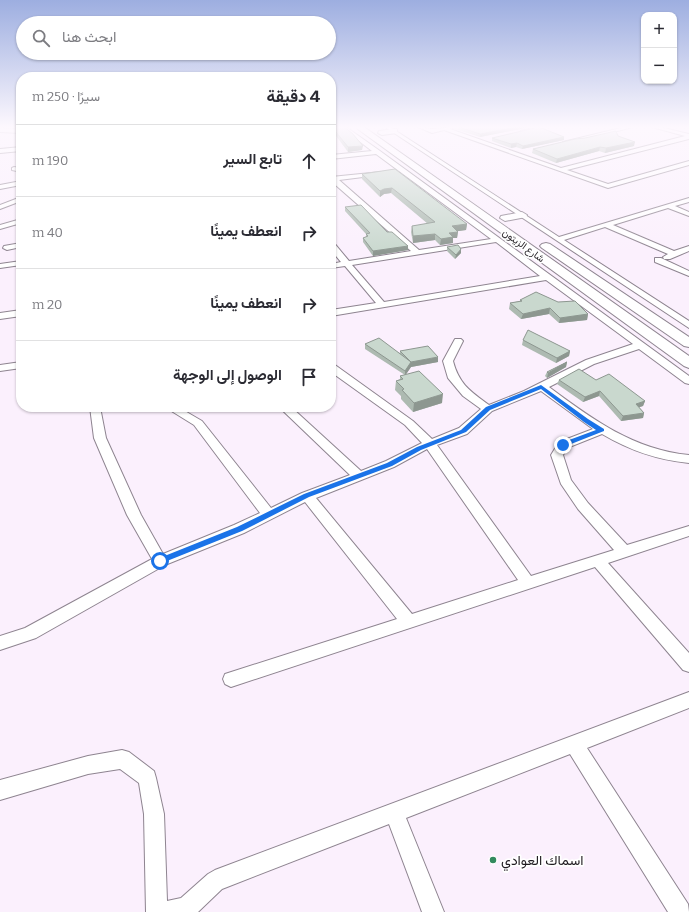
<!DOCTYPE html>
<html lang="ar">
<head>
<meta charset="utf-8">
<style>
	body { margin:0; font-family:Bitter,Vazirmatn,serif; background:#f2f2f3; color:#2b2b33; direction:rtl }
	.controls { position:absolute; right:12px; top:12px; display:grid; overflow:hidden; border-radius:8px; box-shadow:0 1px 3px #0004 }
	.controls button { width:36px; height:36px; display:grid; place-items:center; padding:0; border:0; border-bottom:1px solid #e1e1e2; background:#fff; color:#2b2b33; font:20px sans-serif }
	.stop { position:absolute; width:12px; height:12px; margin:-9px; border:3px solid #1a73e8; border-radius:50%; background:#fff }
	.stop.end { background:#1a73e8; border-color:#fff; box-shadow:0 1px 4px #0008 }
	.list { margin:0; padding:0; list-style:none }
	h2 { display:flex; justify-content:space-between; align-items:center; height:52px; margin:0; padding:0 16px; font-size:17px }
	h2 small { font-size:13px; font-weight:400; color:#7c7c81 }
	.list li { display:grid; grid-template-columns:26px 1fr auto; gap:12px; align-items:center; box-sizing:border-box; height:72px; padding:0 16px; border-top:1px solid #e1e1e2 }
	.list b { display:block; font-size:15px; white-space:nowrap }
	.list em { font-size:13px; font-style:normal; color:#7c7c81 }
	.icon { flex:none; width:22px; height:22px; fill:none; stroke:currentColor; stroke-width:2; stroke-linecap:round; stroke-linejoin:round }
	.map { position:relative; flex:none; width:689px; height:912px; overflow:hidden; direction:ltr }
	.search { position:absolute; background:#fff; box-shadow:0 1px 3px #0004; left:16px; top:16px; width:320px; height:44px; display:flex; align-items:center; gap:10px; box-sizing:border-box; padding:0 14px; border-radius:22px; color:#7c7c81; font-size:15px }
	.panel { position:absolute; background:#fff; box-shadow:0 1px 3px #0004; left:16px; top:72px; width:320px; height:340px; border-radius:16px; direction:rtl }
	.map>svg:first-child { display:block }
</style>
</head>
<body>
<div class="map">
<svg width="689" height="912" viewBox="0 0 689 912">
	<rect width="100%" height="100%" fill="#fbf0fd"/>
	<g fill="none" stroke-linecap="round" stroke-linejoin="round">
		<defs>
			<g id="street">
				<path d="M341,127H346L380,151L689,376V384L685,383L639,349L594,364L549,387C592,419 634,450 689,455V463C657,460 629,450 602,434L567,448L563,455L571,480L588,503L627,545L689,526V536L608,563L689,653V672L683,670L595,567L231,687L225,684L223,679L225,674L397,619L305,502L244,533L165,565L36,638L0,650V636L25,628L152,559L127,515L94,438L90,407H100L106,438L141,515L163,554L234,525L260,513L194,425L165,407H178L202,421L271,508L302,493L350,475L279,407H291L361,471L386,461L422,443L405,425L331,372V364L335,365L413,421L432,439L459,428L481,409L463,396L448,378L443,361L455,339H461L463,341L453,361C459,384 470,391 489,405L524,391L586,360L633,344L546,280L331,316V310L376,303L345,266L331,268V264L341,262L331,250V243H334L349,261L411,251L331,181V177L381,172L382,173L379,175L339,180L419,250L491,239L376,154L331,159V155L372,151ZM496,242L540,276L384,302L352,265ZM541,391L593,429L559,442L551,455L561,484L578,509L614,550L531,576L437,445L467,434L492,411ZM427,449L518,580L412,614L316,498L394,467Z"/>
				<polygon points="385,127 390,127 559,237 689,198 689,202 675,206 689,212 689,216 668,208 613,225 674,251 689,246 689,251 670,259 664,259 663,257 668,254 605,227 564,240 689,321 689,328"/>
				<polygon points="418,127 432,129 455,127 450,129 561,168 685,136 652,127 659,127 689,134 689,139 567,170 608,184 689,161 689,165 608,188 444,130 432,133"/>
				<polygon points="537,127 545,127 524,133 521,131"/>
				<polygon points="625,127 633,127 566,144 563,142"/>
				<polygon points="0,128 21,129 21,133 0,132"/>
				<polygon points="21,147 21,151 0,153 0,149"/>
				<polygon points="14,167 21,168 21,172 12,170 12,168"/>
				<polygon points="21,181 21,185 0,189 0,185"/>
				<polygon points="21,197 21,201 0,209 0,205"/>
				<polygon points="21,219 21,223 0,229 0,225"/>
				<polygon points="21,243 21,247 7,250 3,248 4,246"/>
				<polygon points="655,258 661,258 689,271 689,276 655,262"/>
				<polygon points="21,261 21,265 0,268 0,264"/>
				<polygon points="21,310 21,316 0,319 0,313"/>
				<polygon points="21,362 21,368 0,371 0,365"/>
				<polygon points="689,692 689,708 587,748 688,904 689,912 668,912 570,754 406,818 444,912 422,912 389,824 222,889 198,912 146,912 144,814 139,783 120,769 88,774 0,800 0,780 88,756 122,750 129,752 154,771 156,778 164,814 167,901 181,898 208,874 215,870"/>
			</g>
			<g id="secondary">
				<polygon points="355,127 364,127 689,356 689,368 684,366"/>
				<polygon points="394,129 397,129 397,133 382,135 378,133 379,131"/>
				<polygon points="522,212 527,215 526,217 505,221 500,218 501,216"/>
				<polygon points="546,243 550,244 689,337 689,347 684,346 542,248 540,246 542,244"/>
			</g>
		</defs>
		<use href="#street" stroke="#8e8490" stroke-width="2"/>
		<use href="#secondary" stroke="#8e8490" stroke-width="2"/>
		<use href="#street" fill="#fff" fill-rule="evenodd"/>
		<use href="#secondary" fill="#fff" fill-rule="evenodd"/>
	</g>
	<g fill="#adbab1">
		<polygon points="331,127 343,127 362,150 348,152 331,129"/>
		<polygon points="455,127 530,127 480,137 455,129"/>
		<polygon points="618,136 634,146 605,153 599,151 556,163 532,153 533,149 585,138"/>
		<polygon points="564,137 564,140 522,149 516,147 511,148 492,141 492,138"/>
		<polygon points="362,174 467,224 466,230 458,231 457,238 453,238 453,243 440,245 435,240 413,243 411,232 412,226 428,224 391,193 384,194 380,197 362,179"/>
		<polygon points="345,207 387,232 408,246 408,250 373,256 363,242 363,238 366,237 366,234 345,211"/>
		<polygon points="447,247 461,253 455,259 447,251"/>
		<polygon points="520,300 588,314 587,320 559,323 549,314 521,319 509,309 510,303 520,301"/>
		<polygon points="523,340 570,351 569,356 556,363 522,345"/>
		<polygon points="365,344 400,353 400,351 438,362 411,367 405,375 442,403 413,412 401,399 401,396 395,390 396,381 400,379 400,376 405,375 365,349"/>
		<polygon points="567,362 566,367 547,378 545,376 547,372"/>
		<polygon points="559,380 596,380 645,401 643,406 639,407 644,413 643,418 621,421 599,396 583,402 557,384"/>
	</g>
	<g fill="#8d9790">
		<polygon points="517,127 530,127 480,137 480,134"/>
		<polygon points="564,137 564,140 522,149 523,146"/>
		<polygon points="635,142 634,146 605,153 606,148"/>
		<polygon points="517,143 516,147 511,148 511,144"/>
		<polygon points="363,146 362,150 348,152 348,147"/>
		<polygon points="600,147 599,151 556,163 557,159"/>
		<polygon points="392,188 391,193 384,194 380,197 380,191 384,189"/>
		<polygon points="467,224 466,230 452,232 452,226"/>
		<polygon points="458,232 457,238 453,238 453,243 440,245 441,239 449,233"/>
		<polygon points="435,234 435,240 413,243 413,236"/>
		<polygon points="408,246 408,250 373,256 373,251"/>
		<polygon points="461,249 461,253 455,259 456,255"/>
		<polygon points="550,308 549,314 521,319 523,314"/>
		<polygon points="588,314 587,320 559,323 560,318"/>
		<polygon points="570,351 569,356 556,363 557,358"/>
		<polygon points="438,357 438,362 411,367 405,376 405,371 411,362"/>
		<polygon points="567,362 566,367 547,378 548,373"/>
		<polygon points="600,391 599,396 583,402 585,397"/>
		<polygon points="443,394 442,403 413,412 414,403"/>
		<polygon points="645,401 643,406 634,409 636,404"/>
		<polygon points="644,413 643,418 621,421 623,416"/>
	</g>
	<g fill="#c9d8ce" stroke="#8d9790">
		<polygon points="332,127 344,127 352,133 363,146 348,147"/>
		<polygon points="459,127 517,127 480,134"/>
		<polygon points="539,127 564,137 523,146 517,143 511,144 492,138"/>
		<polygon points="616,131 618,136 635,142 606,148 600,147 557,159 533,149 575,139 585,138"/>
		<polygon points="395,169 467,224 452,226 458,232 449,233 453,237 441,239 435,234 413,236 412,226 435,222 392,188 384,189 380,191 362,174"/>
		<polygon points="361,205 387,232 392,232 408,246 373,251 363,238 368,236 366,234 370,233 345,207"/>
		<polygon points="458,245 461,249 456,255 447,247"/>
		<polygon points="536,292 558,302 575,301 588,314 560,318 550,308 523,314 510,303 522,301 520,300"/>
		<polygon points="528,330 570,351 557,358 523,340"/>
		<polygon points="379,338 411,362 400,351 428,346 438,357 411,362 405,371 365,344"/>
		<polygon points="567,362 548,373 547,372"/>
		<polygon points="579,369 596,380 609,374 645,401 636,404 644,413 623,416 600,391 585,397 559,380"/>
		<polygon points="419,371 443,394 414,403 402,390 404,389 396,381 403,379 400,376"/>
	</g>
	<linearGradient id="sky" x2="0" y2="1"><stop stop-color="#9daee0"/><stop offset="0.5" stop-color="#fdf8fe"/><stop offset="1" stop-color="#fdf8fe" stop-opacity="0"/></linearGradient>
	<rect width="689" height="254" fill="url(#sky)"/>
	<polygon fill="#1a73e8" points="541,385 588,419 604,429 604,431 566,446 561,446 561,443 596,430 584,422 541,389 490,410 466,432 421,450 392,466 309,497 242,531 162,563 160,564 156,561 157,559 237,527 304,494 387,463 417,447 461,430 486,407"/>
	<circle fill="#328a5e" stroke="#fff" stroke-width="1.5" cx="493" cy="860" r="4"/>
	<g text-anchor="middle" stroke-width="3.5" stroke-linejoin="round" paint-order="stroke">
		<g font-size="10" fill="#1f1b20" stroke="#fff">
			<text transform="translate(524 245) rotate(36)" y="4">شارع الزيتون</text>
		</g>
		<g font-size="14" fill="#1f1b20" stroke="#fff" text-anchor="start">
			<text x="501" y="865">اسماك العوادي</text>
		</g>
	</g>
</svg>
<div class="controls">
<button>+</button>
<button>−</button>
</div>
<div class="stop" style="left:160px;top:561px"></div>
<div class="stop end" style="left:563px;top:445px"></div>
<div class="search"><svg class="icon" aria-label="search" viewBox="0 0 24 24"><circle cx="10" cy="10" r="6"/><path d="M15 15l6 6"/></svg>ابحث هنا</div>
<section class="panel">
<h2>4 دقيقة<small>سيرًا · 250 m</small></h2>
<ul class="list">
<li><svg class="icon" aria-label="ahead" viewBox="0 0 24 24"><path d="M12 20V5M6 11l6-6 6 6"/></svg><div><b>تابع السير</b></div><em>190 m</em></li>
<li><svg class="icon" aria-label="right" viewBox="0 0 24 24"><path d="M7 20v-9h11M14 6l5 5-5 5"/></svg><div><b>انعطف يمينًا</b></div><em>40 m</em></li>
<li><svg class="icon" aria-label="right" viewBox="0 0 24 24"><path d="M7 20v-9h11M14 6l5 5-5 5"/></svg><div><b>انعطف يمينًا</b></div><em>20 m</em></li>
<li><svg class="icon" aria-label="arrive" viewBox="0 0 24 24"><path d="M6 21V4h12l-3 4 3 4H6"/></svg><div><b>الوصول إلى الوجهة</b></div></li>
</ul>
</section>
</div>
</body>
</html>
